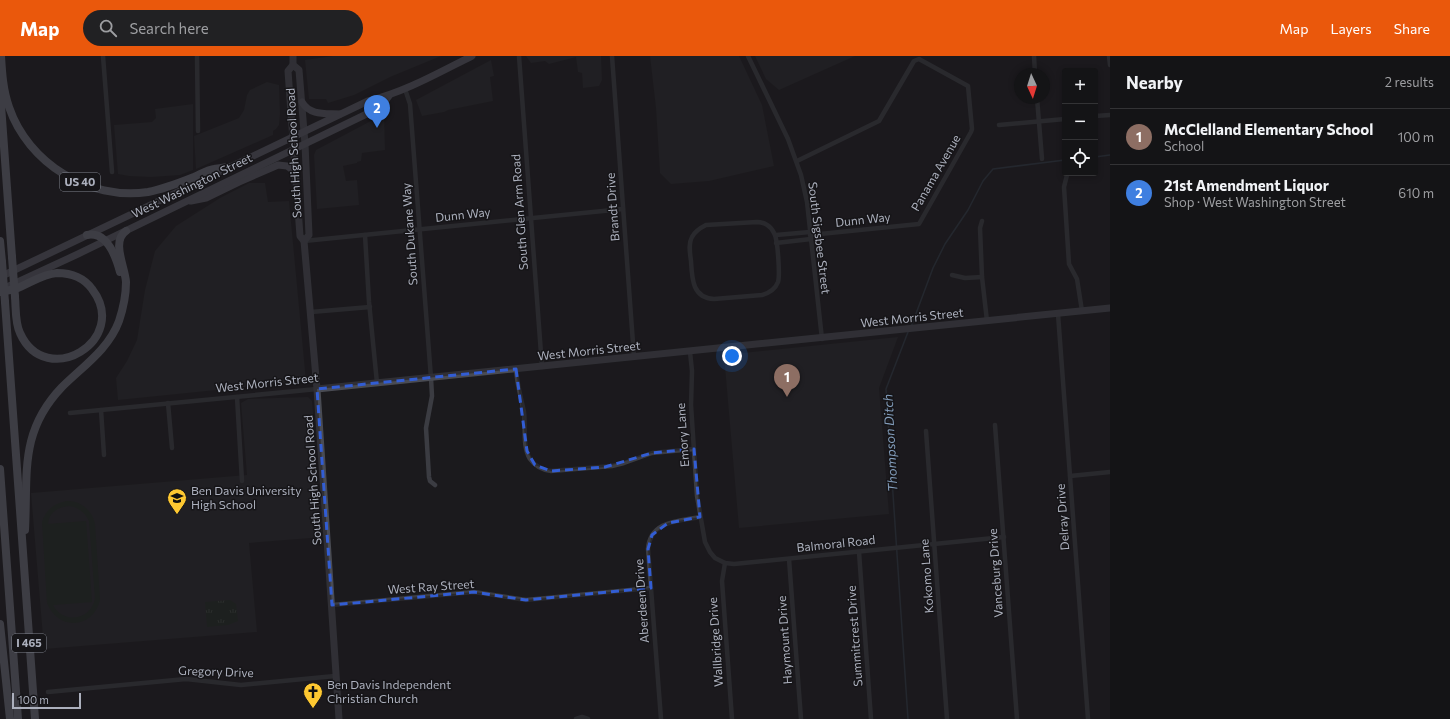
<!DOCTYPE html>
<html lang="en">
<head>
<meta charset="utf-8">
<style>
	body { margin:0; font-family:Commissioner,sans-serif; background:#212123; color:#f1f3f6 }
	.controls { position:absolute; right:12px; top:12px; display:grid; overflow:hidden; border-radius:4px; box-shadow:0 2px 6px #0003 }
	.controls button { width:36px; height:36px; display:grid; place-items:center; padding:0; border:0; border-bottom:1px solid #333335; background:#141416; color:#f1f3f6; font:20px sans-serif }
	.compass { position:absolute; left:1014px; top:12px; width:36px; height:36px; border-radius:50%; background:#141416; box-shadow:0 2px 6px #0003; rotate:176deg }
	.scale { position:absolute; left:12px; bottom:10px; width:69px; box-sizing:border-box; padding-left:4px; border:2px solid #acb0bd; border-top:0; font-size:11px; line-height:14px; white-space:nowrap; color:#acb0bd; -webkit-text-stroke:3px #161518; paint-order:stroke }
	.you { position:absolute; left:732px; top:300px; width:14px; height:14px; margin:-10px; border:3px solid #fff; border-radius:50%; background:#1a73e8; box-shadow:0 0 0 6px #1a73e833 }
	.badge { display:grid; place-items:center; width:26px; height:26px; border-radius:50%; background:#ea580c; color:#fff; font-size:13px; font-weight:700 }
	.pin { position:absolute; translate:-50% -33px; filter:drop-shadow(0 1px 2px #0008) }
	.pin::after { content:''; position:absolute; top:21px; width:14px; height:12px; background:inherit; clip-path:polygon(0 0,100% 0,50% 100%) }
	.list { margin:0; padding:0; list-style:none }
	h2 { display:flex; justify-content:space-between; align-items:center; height:52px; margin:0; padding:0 16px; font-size:17px }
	h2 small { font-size:13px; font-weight:400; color:#9d9ea1 }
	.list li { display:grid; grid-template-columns:26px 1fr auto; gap:12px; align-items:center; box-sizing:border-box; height:56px; padding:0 16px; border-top:1px solid #333335 }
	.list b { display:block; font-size:15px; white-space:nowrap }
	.list p { margin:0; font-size:13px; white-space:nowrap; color:#9d9ea1 }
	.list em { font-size:13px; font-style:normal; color:#9d9ea1 }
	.icon { flex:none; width:22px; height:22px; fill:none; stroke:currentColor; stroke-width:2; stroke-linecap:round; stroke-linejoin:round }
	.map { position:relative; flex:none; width:1110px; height:663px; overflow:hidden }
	header { display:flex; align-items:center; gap:24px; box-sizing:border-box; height:56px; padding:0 20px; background:#ea580c; color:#fff }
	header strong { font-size:19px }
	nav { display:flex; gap:22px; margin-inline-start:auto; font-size:14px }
	.search { width:280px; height:36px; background:#212123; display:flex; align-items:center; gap:10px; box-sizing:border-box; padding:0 14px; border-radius:22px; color:#9d9ea1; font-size:15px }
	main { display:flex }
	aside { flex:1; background:#141416 }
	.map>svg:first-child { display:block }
</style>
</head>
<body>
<header>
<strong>Map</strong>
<div class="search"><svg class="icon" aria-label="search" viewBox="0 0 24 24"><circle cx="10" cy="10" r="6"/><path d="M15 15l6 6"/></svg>Search here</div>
<nav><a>Map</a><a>Layers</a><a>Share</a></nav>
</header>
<main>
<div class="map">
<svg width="1110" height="663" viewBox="0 0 1110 663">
	<defs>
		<pattern id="park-tufts" width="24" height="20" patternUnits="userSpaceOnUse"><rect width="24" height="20" fill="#202922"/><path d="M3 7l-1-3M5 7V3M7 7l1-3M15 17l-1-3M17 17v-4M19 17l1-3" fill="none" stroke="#3e4640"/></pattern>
	</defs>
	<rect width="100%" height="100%" fill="#1b1a1d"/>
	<g fill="#27262a">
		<polygon points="333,0 441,0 390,21 354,39 328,47 326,43 309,43 305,4"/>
		<polygon points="526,0 601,0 602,24 599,30 583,32 582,17 578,16 576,1 549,8 545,5 531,7"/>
		<polygon points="650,0 739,0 762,49 774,110 709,125 671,128 660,117 656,52"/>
		<polygon points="755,0 855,0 779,34 766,23"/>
		<polygon points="491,4 494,20 490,21 493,45 448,54 444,56 422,60 416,44"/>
		<polygon points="267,26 279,29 280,58 279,69 276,73 273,75 273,79 196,113 194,80 239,62 244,54 247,39 250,34"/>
		<polygon points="193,48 193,114 180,119 151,121 129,120 118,118 114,69 152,66 156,62 155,53"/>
		<polygon points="384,58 385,94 362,97 361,105 357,106 357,107 343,110 346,125 357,124 359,149 317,153 314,99 316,94"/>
		<polygon points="249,127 265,127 268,146 289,145 306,325 118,344 116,322 127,305 137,284 145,234 155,195 176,170 220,142"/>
		<polygon points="898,281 879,332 889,458 739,472 724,299"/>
		<polygon points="308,341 312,345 323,481 249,487 257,576 44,593 31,437 247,419 241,347 248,343"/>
	</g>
	<polygon fill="url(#park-tufts)" points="230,544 236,548 238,565 228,569 207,571 205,546"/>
	<path fill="#202922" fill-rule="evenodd" d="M67,445C81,445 92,454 95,468L100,544C93,573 58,575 47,547L42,466C46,454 54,447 67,445ZM69,450C78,451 85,456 89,465L95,542C92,564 63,569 53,549L92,546L86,465L48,468C49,456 58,451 69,450Z"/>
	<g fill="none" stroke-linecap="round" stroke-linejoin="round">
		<g stroke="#2f3843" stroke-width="1.5">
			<polyline points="1095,101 1110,99"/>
			<polyline points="911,271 933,212 945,188 968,154 983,125 993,113 1065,104"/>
			<polyline points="908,663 886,333 908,276"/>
		</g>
		<g stroke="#3b3c42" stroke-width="4.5">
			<polyline points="103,0 112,116"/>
			<polyline points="197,0 198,75"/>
			<polyline points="519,0 542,311"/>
			<polyline points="612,0 634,301"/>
			<polyline points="748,0 788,83 801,119 807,146 822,283"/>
			<polyline points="1034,0 1035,18"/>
			<polyline points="1109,0 1110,9"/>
			<polyline points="405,33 410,48 431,322 432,340 426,372 429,421 430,425 435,429"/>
			<polyline points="1037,42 1042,103"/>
			<polyline points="1095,60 1110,59"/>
			<polyline points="999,69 1065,63"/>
			<polyline points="797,105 879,65 914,5 919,3 968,30 972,73 971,76 919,168 810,179"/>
			<polyline points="1067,119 1064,131 1069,208 1077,223 1082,255"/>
			<polyline points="982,165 980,172 982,221 987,265"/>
			<path d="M757,166C764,166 771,170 774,177C778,183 780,220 778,226C775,234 769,237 762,239L714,243C692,242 692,222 691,205C690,197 688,188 692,181C695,175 700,172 706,169Z"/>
			<polyline points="365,179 369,246 377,327"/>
			<polyline points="776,179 810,176"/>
			<polyline points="304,185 623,153"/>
			<polyline points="776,187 811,183"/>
			<polyline points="952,219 965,222 982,221"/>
			<polyline points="311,256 370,251"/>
			<polyline points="1058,258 1088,663"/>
			<polyline points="690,296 692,315 691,349 697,440 705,486 710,496 715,502 725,507 734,508 1004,481"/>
			<path d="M516,313C517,329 521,341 524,356C526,371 522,390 530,403C535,410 542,414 551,415L612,410L624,407L652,397L694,393"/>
			<polyline points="237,341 242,425"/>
			<polyline points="168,347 172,392"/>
			<polyline points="101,354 104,399"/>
			<polyline points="70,357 317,333"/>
			<polyline points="995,369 1017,663"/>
			<polyline points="926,375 947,663"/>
			<polyline points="1070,420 1110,416"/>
			<polyline points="859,496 871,663"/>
			<polyline points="789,503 801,663"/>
			<polyline points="725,507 722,525 732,663"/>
			<polyline points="332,549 474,536 526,544 651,532"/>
			<polyline points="48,636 186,623 241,629 335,620"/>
			<polyline points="576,663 582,661 588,663"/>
			<path d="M661,663L648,493C650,465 678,465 700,461"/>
		</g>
		<g stroke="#494b53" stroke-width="7">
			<polyline points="293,0 293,9 299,14 305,88 309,179 304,185"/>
			<polyline points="293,9 288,15 300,180 304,185 317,333 339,663"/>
			<polyline points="317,333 1110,252"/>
		</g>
		<g stroke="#575862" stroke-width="7">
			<path d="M302,46C310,60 326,57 340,58"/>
			<polyline points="191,145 206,142 239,126 278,109 287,110 295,116"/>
			<path d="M0,221L368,45C405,36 438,17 472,0"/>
			<polyline points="0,234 78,198 381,51 389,40"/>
		</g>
		<g stroke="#676974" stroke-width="8">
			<path d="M1,0C2,17 3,34 9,51C28,107 89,145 148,136C164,133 179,127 194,121C201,118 207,114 214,113C220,112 226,111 232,111"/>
			<polyline points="0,35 12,201"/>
			<path d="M87,179C107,175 116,201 120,216"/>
			<polyline points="0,185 2,206"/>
			<path d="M0,236C5,235 10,234 15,233C29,228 42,218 57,217C71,217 84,222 92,233C131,284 46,335 20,277C15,267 16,253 15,241"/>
			<polyline points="5,246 35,663"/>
			<polyline points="0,413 18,663"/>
			<path d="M25,474C28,417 19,376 62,331C82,311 109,293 119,265C123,253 126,238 126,226C125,211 111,185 126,175"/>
			<polyline points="0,568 10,663"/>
		</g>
		<g stroke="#676974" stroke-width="8">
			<polyline points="12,201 15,241"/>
			<polyline points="2,206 5,246"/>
		</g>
	</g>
	<path d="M0 0H1110V663H0ZM516,313L527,395L535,409L551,415L605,411L652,397L694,393L700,461L668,467L652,479L648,493L651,532L526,544L474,536L332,549L317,333Z" fill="#1b1a1d" fill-opacity=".55" fill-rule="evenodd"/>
	<path fill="none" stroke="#325dd4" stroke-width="3" stroke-dasharray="8 5" stroke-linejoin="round" d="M516,313L527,395L535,409L551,415L605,411L652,397L694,393L700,461L668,467L652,479L648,493L651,532L526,544L474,536L332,549L317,333Z"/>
	<defs>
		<symbol id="school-pin" viewBox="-11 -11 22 30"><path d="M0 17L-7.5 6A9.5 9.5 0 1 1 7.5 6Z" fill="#fec831" stroke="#161518"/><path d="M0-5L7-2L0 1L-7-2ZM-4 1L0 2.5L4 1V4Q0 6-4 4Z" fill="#111"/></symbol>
		<symbol id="church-pin" viewBox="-11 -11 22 30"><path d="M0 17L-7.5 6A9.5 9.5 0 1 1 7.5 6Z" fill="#fec831" stroke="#161518"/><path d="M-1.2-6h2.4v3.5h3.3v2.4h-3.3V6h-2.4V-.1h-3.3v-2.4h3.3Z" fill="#111"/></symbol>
	</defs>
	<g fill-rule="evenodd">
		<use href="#school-pin" x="166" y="431" width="22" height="30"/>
		<use href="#church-pin" x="302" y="625" width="22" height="30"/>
	</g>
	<g text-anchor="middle" stroke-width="3" stroke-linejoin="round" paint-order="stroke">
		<g fill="#161518" stroke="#7f828c" stroke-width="1">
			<rect x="60" y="117" width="40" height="18" rx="3"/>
			<rect x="12" y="578" width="34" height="18" rx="3"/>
		</g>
		<g font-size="11" font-weight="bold" fill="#acb0bd">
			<text x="80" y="130">US 40</text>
			<text x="29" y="591">I 465</text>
		</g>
		<g font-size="12" fill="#acb0bd" stroke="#161518">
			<text transform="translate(294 97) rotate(-93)" y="4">South High School Road</text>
			<text transform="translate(936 117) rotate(-60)" y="4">Panama Avenue</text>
			<text transform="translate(192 130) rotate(-26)" y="4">West Washington Street</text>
			<text transform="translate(613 151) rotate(-94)" y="4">Brandt Drive</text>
			<text transform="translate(520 156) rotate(-94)" y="4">South Glen Arm Road</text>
			<text transform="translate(463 159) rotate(-6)" y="4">Dunn Way</text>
			<text transform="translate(863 164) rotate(-6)" y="4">Dunn Way</text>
			<text transform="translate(410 178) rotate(-94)" y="4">South Dukane Way</text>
			<text transform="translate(819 182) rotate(83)" y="4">South Sigsbee Street</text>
			<text transform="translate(912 262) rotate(-6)" y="4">West Morris Street</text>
			<text transform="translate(589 295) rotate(-6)" y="4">West Morris Street</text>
			<text transform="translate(267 327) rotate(-6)" y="4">West Morris Street</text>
			<text transform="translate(683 379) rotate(-94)" y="4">Emory Lane</text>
			<text transform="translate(313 424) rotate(-94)" y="4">South High School Road</text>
			<text transform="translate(1063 461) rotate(-94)" y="4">Delray Drive</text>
			<text transform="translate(836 488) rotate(-6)" y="4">Balmoral Road</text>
			<text transform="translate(996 517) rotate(-94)" y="4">Vanceburg Drive</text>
			<text transform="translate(927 520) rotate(-94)" y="4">Kokomo Lane</text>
			<text transform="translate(431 531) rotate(-4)" y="4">West Ray Street</text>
			<text transform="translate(642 545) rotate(-94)" y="4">Aberdeen Drive</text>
			<text transform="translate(855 580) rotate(-94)" y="4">Summitcrest Drive</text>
			<text transform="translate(785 584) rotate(-94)" y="4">Haymount Drive</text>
			<text transform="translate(716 586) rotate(-94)" y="4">Wallbridge Drive</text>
			<text transform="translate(216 616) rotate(2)" y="4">Gregory Drive</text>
		</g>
		<g font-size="12" fill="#acb0bd" stroke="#161518" text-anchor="start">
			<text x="191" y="439">Ben Davis University<tspan x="191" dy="14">High School</tspan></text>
			<text x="327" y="633">Ben Davis Independent<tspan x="327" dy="14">Christian Church</tspan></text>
		</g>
		<g font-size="13" font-style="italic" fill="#829cba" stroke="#161518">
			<text transform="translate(890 387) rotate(-93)" y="5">Thompson Ditch</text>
		</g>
	</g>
</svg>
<div class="controls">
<button>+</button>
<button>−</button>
<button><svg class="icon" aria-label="locate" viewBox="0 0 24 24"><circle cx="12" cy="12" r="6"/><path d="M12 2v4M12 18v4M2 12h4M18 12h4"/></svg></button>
</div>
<svg class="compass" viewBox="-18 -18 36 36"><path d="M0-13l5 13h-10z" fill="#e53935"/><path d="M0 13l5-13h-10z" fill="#9d9ea1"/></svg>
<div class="scale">100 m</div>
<div class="you"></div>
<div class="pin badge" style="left:787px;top:341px;background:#8d6e63">1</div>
<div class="pin badge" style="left:377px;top:72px;background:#3f7fe0">2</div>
</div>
<aside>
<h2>Nearby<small>2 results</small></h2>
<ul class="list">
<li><span class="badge" style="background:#8d6e63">1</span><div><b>McClelland Elementary School</b><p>School</p></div><em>100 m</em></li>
<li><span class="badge" style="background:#3f7fe0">2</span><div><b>21st Amendment Liquor</b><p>Shop · West Washington Street</p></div><em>610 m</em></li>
</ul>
</aside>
</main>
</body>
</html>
